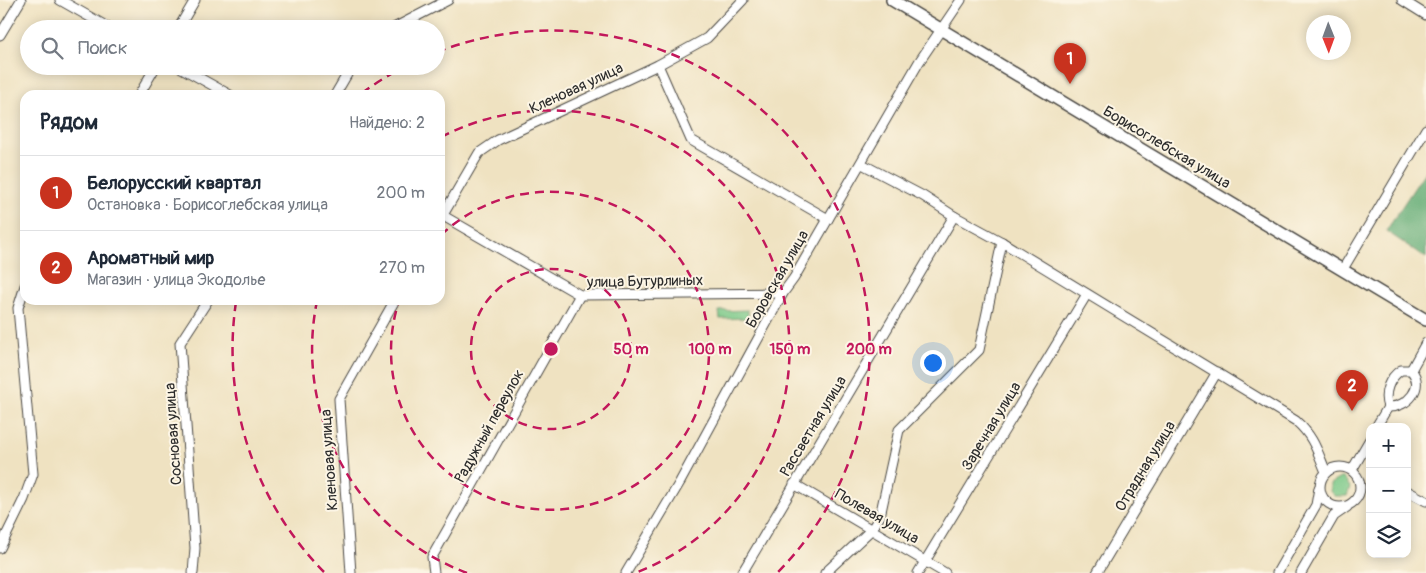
<!DOCTYPE html>
<html lang="ru">
<head>
<meta charset="utf-8">
<style>
	body { margin:0; font-family:Pangolin,sans-serif; background:#f6f6f7; color:#1f2937 }
	.controls { position:absolute; right:15px; bottom:15px; display:grid; overflow:hidden; border-radius:10px; box-shadow:0 2px 12px #0003 }
	.controls button { width:45px; height:45px; display:grid; place-items:center; padding:0; border:0; border-bottom:1px solid #e0e1e3; background:#fff; color:#1f2937; font:25px sans-serif }
	.compass { position:absolute; left:1306px; top:15px; width:45px; height:45px; border-radius:50%; background:#fff; box-shadow:0 2px 12px #0003; rotate:179deg }
	.you { position:absolute; left:932px; top:362px; width:18px; height:18px; margin:-12px; border:4px solid #fff; border-radius:50%; background:#1a73e8; box-shadow:0 0 0 8px #1a73e833 }
	.badge { display:grid; place-items:center; width:32px; height:32px; border-radius:50%; background:#c8321e; color:#fff; font-size:16px; font-weight:700 }
	.pin { position:absolute; translate:-50% -41px; filter:drop-shadow(0 1px 2px #0008) }
	.pin::after { content:''; position:absolute; top:26px; width:18px; height:15px; background:inherit; clip-path:polygon(0 0,100% 0,50% 100%) }
	.list { margin:0; padding:0; list-style:none }
	h2 { display:flex; justify-content:space-between; align-items:center; height:65px; margin:0; padding:0 20px; font-size:21px }
	h2 small { font-size:16px; font-weight:400; color:#747a83 }
	.list li { display:grid; grid-template-columns:32px 1fr auto; gap:15px; align-items:center; box-sizing:border-box; height:75px; padding:0 20px; border-top:1px solid #e0e1e3 }
	.list b { display:block; font-size:19px; white-space:nowrap }
	.list p { margin:0; font-size:16px; white-space:nowrap; color:#747a83 }
	.list em { font-size:16px; font-style:normal; color:#747a83 }
	.icon { flex:none; width:28px; height:28px; fill:none; stroke:currentColor; stroke-width:2; stroke-linecap:round; stroke-linejoin:round }
	.map { position:relative; flex:none; width:1426px; height:573px; overflow:hidden }
	.search { position:absolute; background:#fff; box-shadow:0 2px 12px #0003; left:20px; top:20px; width:425px; height:55px; display:flex; align-items:center; gap:12px; box-sizing:border-box; padding:0 18px; border-radius:28px; color:#747a83; font-size:19px }
	.panel { position:absolute; background:#fff; box-shadow:0 2px 12px #0003; left:20px; top:90px; width:425px; height:215px; border-radius:15px }
	.map>svg:first-child { display:block }
</style>
</head>
<body>
<div class="map">
<svg width="1426" height="573" viewBox="0 0 1426 573">
	<rect width="100%" height="100%" fill="#fcf5e5"/>
	<filter id="ink" filterUnits="userSpaceOnUse"><feTurbulence type="fractalNoise" baseFrequency=".02" numOctaves="2"/><feDisplacementMap in="SourceGraphic" scale="10" xChannelSelector="R" yChannelSelector="G"/><feConvolveMatrix kernelMatrix="1 2 1 2 8 2 1 2 1" color-interpolation-filters="sRGB"/></filter>
	<filter id="wash" filterUnits="userSpaceOnUse"><feTurbulence type="fractalNoise" baseFrequency=".0096" numOctaves="4" result="noise"/><feDisplacementMap in="SourceGraphic" scale="20" xChannelSelector="R" yChannelSelector="G"/><feGaussianBlur stdDeviation="1.12" result="paint"/><feColorMatrix in="noise" values="0 0 0 0 0 0 0 0 0 0 0 0 0 0 0 0 0 1.4 0 .05"/><feComposite in="paint" operator="in"/></filter>
	<g filter="url(#wash)">
		<rect width="100%" height="100%" fill="#efe2c1"/>
		<g fill="#79c887" stroke="#527a59">
			<polygon points="748,310 748,318 720,319 719,311"/>
			<polygon points="1340,478 1343,478 1350,487 1347,496 1334,496 1330,491 1330,484"/>
		</g>
		<polygon fill="#62ac74" stroke="#466c50" points="1426,170 1426,258 1386,231"/>
	</g>
	<g filter="url(#ink)">
		<g fill="none" stroke-linecap="round" stroke-linejoin="round">
			<defs>
				<g id="minor">
					<polyline points="60,0 111,29"/>
					<polyline points="1402,0 1426,15"/>
					<polyline points="178,29 195,0"/>
					<polyline points="392,29 448,0"/>
					<polyline points="0,35 21,0"/>
					<polyline points="658,65 691,140 828,219"/>
					<polyline points="178,66 230,95"/>
					<polyline points="139,95 156,66"/>
					<polyline points="335,95 352,66"/>
					<path d="M862,164L923,196L954,216L1002,242L1296,421C1314,437 1317,451 1326,472"/>
					<polyline points="440,214 580,295 783,293"/>
					<polyline points="440,220 479,153 498,140 658,65 707,38 743,0"/>
					<polyline points="1343,269 1426,129"/>
					<path d="M1401,370H1411C1426,387 1407,408 1388,407C1383,393 1389,378 1401,370Z"/>
					<polyline points="1411,370 1426,343"/>
					<polyline points="1376,427 1388,407"/>
					<circle cx="1340" cy="487" r="20"/>
					<polyline points="1352,470 1370,439"/>
					<polyline points="794,484 945,573"/>
					<polyline points="1407,491 1426,501"/>
					<polyline points="0,548 24,499 33,474 18,308 25,286"/>
					<polyline points="193,573 195,548 180,343 208,300"/>
					<polyline points="351,573 339,399 395,300"/>
					<polyline points="434,573 432,557 580,295"/>
					<polyline points="626,573 680,482 783,293 794,278 919,62 961,0"/>
					<polyline points="742,573 954,216"/>
					<polyline points="825,573 872,529 880,516 899,430 979,350 1002,242"/>
					<polyline points="918,573 1087,294"/>
					<polyline points="1097,573 1217,372"/>
					<polyline points="1277,573 1316,505 1319,488"/>
					<polyline points="1301,573 1334,516 1347,507"/>
				</g>
				<polyline id="tertiary" points="892,0 1426,320"/>
			</defs>
			<use href="#minor" stroke="#484642" stroke-width="11"/>
			<use href="#tertiary" stroke="#484642" stroke-width="14"/>
			<use href="#minor" stroke="#fff" stroke-width="9"/>
			<use href="#tertiary" stroke="#fff" stroke-width="11"/>
		</g>
	</g>
	<g fill="none" stroke="#c2185b" stroke-width="2.5" stroke-dasharray="9 6">
		<circle cx="551" cy="349" r="80"/>
		<path d="M441 235A159 159 0 1 1 399 301"/>
		<path d="M467 573A239 239 0 0 1 317 301M441 137A239 239 0 1 1 635 573"/>
		<path d="M324 572A318 318 0 0 1 236 302M362 93A318 318 0 0 1 404 67M437 52A318 318 0 0 1 778 572"/>
	</g>
	<g text-anchor="middle" stroke-width="4" stroke-linejoin="round" paint-order="stroke">
		<g font-size="15" fill="#2b2b2b" stroke="#fcf5e5">
			<text transform="translate(576 88) rotate(-25)" y="5">Кленовая улица</text>
			<text transform="translate(1167 147) rotate(31)" y="5">Борисоглебская улица</text>
			<text transform="translate(777 279) rotate(-60)" y="5">Боровская улица</text>
			<text transform="translate(645 281) rotate(-1)" y="5">улица Бутурлиных</text>
			<text transform="translate(489 426) rotate(-61)" y="5">Радужный переулок</text>
			<text transform="translate(813 426) rotate(-59)" y="5">Рассветная улица</text>
			<text transform="translate(991 426) rotate(-59)" y="5">Заречная улица</text>
			<text transform="translate(173 434) rotate(-94)" y="5">Сосновая улица</text>
			<text transform="translate(329 460) rotate(-94)" y="5">Кленовая улица</text>
			<text transform="translate(1145 466) rotate(-59)" y="5">Отрадная улица</text>
			<text transform="translate(877 516) rotate(30)" y="5">Полевая улица</text>
		</g>
	</g>
	<circle cx="551" cy="349" r="8" fill="#c2185b" stroke="#fcf5e5" stroke-width="2.5"/>
	<g font-size="15" text-anchor="middle" font-weight="bold" fill="#c2185b" stroke="#fcf5e5" stroke-width="4" stroke-linejoin="round" paint-order="stroke">
		<text x="631" y="354">50 m</text>
		<text x="710" y="354">100 m</text>
		<text x="790" y="354">150 m</text>
		<text x="869" y="354">200 m</text>
	</g>
</svg>
<div class="controls">
<button>+</button>
<button>−</button>
<button><svg class="icon" aria-label="layers" viewBox="0 0 24 24"><path d="M12 4l9 5-9 5-9-5zM3 14l9 5 9-5"/></svg></button>
</div>
<svg class="compass" viewBox="-18 -18 36 36"><path d="M0-13l5 13h-10z" fill="#e53935"/><path d="M0 13l5-13h-10z" fill="#747a83"/></svg>
<div class="you"></div>
<div class="pin badge" style="left:1070px;top:84px">1</div>
<div class="pin badge" style="left:1352px;top:411px">2</div>
<div class="search"><svg class="icon" aria-label="search" viewBox="0 0 24 24"><circle cx="10" cy="10" r="6"/><path d="M15 15l6 6"/></svg>Поиск</div>
<section class="panel">
<h2>Рядом<small>Найдено: 2</small></h2>
<ul class="list">
<li><span class="badge">1</span><div><b>Белорусский квартал</b><p>Остановка · Борисоглебская улица</p></div><em>200 m</em></li>
<li><span class="badge">2</span><div><b>Ароматный мир</b><p>Магазин · улица Экодолье</p></div><em>270 m</em></li>
</ul>
</section>
</div>
</body>
</html>
